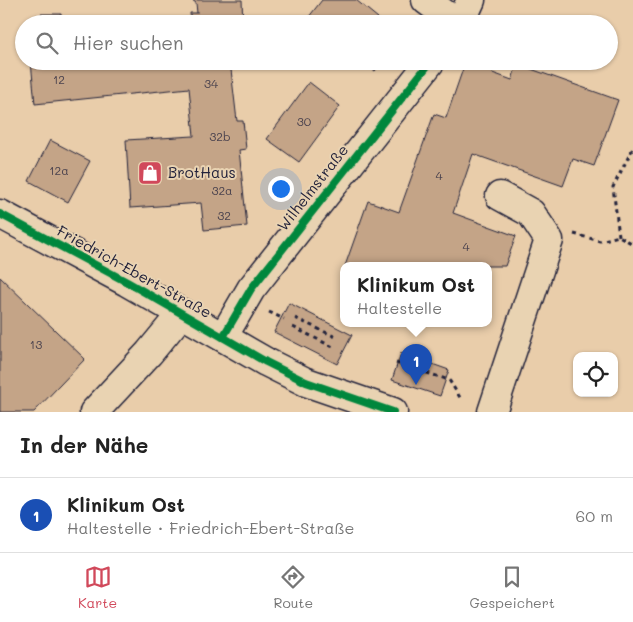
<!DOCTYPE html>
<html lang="de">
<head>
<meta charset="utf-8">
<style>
	body { margin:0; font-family:Mali,sans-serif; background:#f6f6f6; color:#222 }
	.controls { position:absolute; right:15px; bottom:15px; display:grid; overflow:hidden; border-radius:10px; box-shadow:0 1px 4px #0004 }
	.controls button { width:45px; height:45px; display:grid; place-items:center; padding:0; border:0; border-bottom:1px solid #e0e0e0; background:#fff; color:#222; font:25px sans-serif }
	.you { position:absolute; left:280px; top:188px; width:18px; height:18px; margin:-12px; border:4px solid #fff; border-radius:50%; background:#1a73e8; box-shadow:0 0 0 8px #1a73e833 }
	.badge { display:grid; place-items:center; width:32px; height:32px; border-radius:50%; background:#d1495b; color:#fff; font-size:16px; font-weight:700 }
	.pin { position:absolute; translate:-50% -41px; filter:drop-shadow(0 1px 2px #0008) }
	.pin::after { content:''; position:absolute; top:26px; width:18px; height:15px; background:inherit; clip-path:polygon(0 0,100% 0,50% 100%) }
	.popup { position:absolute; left:340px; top:262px; width:152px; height:65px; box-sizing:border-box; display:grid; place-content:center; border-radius:10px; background:#fff; filter:drop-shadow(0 1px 4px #0005); font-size:16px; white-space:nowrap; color:#767676 }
	.popup b { font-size:19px; color:#222 }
	.popup::after { content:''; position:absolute; left:50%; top:100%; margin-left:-10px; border:10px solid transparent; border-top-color:#fff }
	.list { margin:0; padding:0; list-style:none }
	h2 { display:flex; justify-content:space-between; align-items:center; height:65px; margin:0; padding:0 20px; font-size:21px }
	h2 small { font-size:16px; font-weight:400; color:#767676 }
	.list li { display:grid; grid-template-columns:32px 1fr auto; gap:15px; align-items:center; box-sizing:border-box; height:75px; padding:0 20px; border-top:1px solid #e0e0e0 }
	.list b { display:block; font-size:19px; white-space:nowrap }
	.list p { margin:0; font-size:16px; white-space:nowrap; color:#767676 }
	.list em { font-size:16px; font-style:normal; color:#767676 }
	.icon { flex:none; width:28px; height:28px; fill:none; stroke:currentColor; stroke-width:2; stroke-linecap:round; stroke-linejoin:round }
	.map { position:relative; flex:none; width:633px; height:412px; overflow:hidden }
	.search { position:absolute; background:#fff; box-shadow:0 1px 4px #0004; left:15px; right:15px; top:15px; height:55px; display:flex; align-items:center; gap:12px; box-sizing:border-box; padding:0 18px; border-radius:28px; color:#767676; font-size:19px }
	.sheet { height:140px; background:#fff }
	nav { display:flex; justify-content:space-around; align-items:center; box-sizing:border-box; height:70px; border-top:1px solid #e0e0e0; background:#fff; font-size:14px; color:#767676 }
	nav a { display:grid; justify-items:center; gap:2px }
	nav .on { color:#d1495b }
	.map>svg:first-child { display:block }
</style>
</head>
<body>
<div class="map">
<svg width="633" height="412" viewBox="0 0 633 412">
	<rect width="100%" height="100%" fill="#e9cdaa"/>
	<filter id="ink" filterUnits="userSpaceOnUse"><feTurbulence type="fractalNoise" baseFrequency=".02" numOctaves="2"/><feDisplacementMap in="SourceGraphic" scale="10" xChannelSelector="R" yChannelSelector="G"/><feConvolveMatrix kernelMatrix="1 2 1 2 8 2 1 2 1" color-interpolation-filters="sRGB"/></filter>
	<g filter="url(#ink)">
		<g fill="#c4a487" stroke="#22223b">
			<polygon points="192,0 242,0 243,24 191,24 190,13 197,13 196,3"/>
			<polygon points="322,0 356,0 378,18 373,24 315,24 308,18"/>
			<polygon points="41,14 61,14 62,24 41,24"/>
			<polygon points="31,61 230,61 237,121 243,121 246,149 239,150 247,226 204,230 201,203 130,208 126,140 194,136 189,88 35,104"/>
			<polygon points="362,61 383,61 375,71"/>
			<polygon points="465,63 512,80 517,64 618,100 594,166 573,159 563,186 473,154 453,213 516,236 505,266 345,266 368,201 399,212 434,114 446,118"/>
			<polygon points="309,82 340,106 299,162 267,139"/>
			<polygon points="50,140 90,161 68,202 29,181"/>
			<polygon points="0,277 85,359 34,412 0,412"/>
			<polygon points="289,303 352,335 337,364 274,332"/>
			<polygon points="401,353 449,370 440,396 392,380"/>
		</g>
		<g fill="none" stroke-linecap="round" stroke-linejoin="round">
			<defs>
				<g id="minor">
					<polyline points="426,0 458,24"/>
					<polyline points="460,24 471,0"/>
					<polyline points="0,214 127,282 266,362 306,382 393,412"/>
					<polyline points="223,337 251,289 431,61"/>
					<polyline points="94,412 149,353 182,313"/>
					<polyline points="492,412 549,240 531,213 500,196"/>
				</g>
			</defs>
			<use href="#minor" stroke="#22223b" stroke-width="31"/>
			<g stroke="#22223b" stroke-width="3" stroke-dasharray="4 4" stroke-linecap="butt">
				<polyline points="574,234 600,241 619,236 633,244"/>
				<polyline points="619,236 613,187 633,148"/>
				<polyline points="269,312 284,319"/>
				<polyline points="295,318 338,338"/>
				<polyline points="293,327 333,347"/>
				<polyline points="396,363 449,380 461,399"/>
			</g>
			<use href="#minor" stroke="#e9d3b2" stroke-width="28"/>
			<defs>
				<g id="cycleway">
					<polyline points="0,214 127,282 266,362 306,382 393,412"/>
					<polyline points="223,337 251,289 431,61"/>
				</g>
			</defs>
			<use href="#cycleway" stroke="#e9d3b2" stroke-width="11"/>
			<use href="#cycleway" stroke="#00873e" stroke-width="8"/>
		</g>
	</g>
	<defs>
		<symbol id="shop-square" viewBox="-11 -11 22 22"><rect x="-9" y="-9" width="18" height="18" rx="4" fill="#d1495b" stroke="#e9d3b2"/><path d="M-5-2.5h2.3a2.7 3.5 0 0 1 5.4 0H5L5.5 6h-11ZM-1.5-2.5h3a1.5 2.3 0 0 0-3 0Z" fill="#fff"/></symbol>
	</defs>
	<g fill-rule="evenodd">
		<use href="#shop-square" x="136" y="159" width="28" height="28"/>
	</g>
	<g text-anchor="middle" stroke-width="4" stroke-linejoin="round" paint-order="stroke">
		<g font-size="12" fill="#4a424e">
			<text x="59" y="84">12</text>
			<text x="211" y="88">34</text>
			<text x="304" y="126">30</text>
			<text x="220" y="141">32b</text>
			<text x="59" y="175">12a</text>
			<text x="439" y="180">4</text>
			<text x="222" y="195">32a</text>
			<text x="224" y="220">32</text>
			<text x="466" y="251">4</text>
			<text x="36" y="349">13</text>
		</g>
		<g font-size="15" fill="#22223b" stroke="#e9d3b2" text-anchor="start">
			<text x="168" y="178">BrotHaus</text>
		</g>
		<g font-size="15" fill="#22223b" stroke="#e9d3b2">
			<text transform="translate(313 188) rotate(-52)" y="5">Wilhelmstraße</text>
			<text transform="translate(134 272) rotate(29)" y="5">Friedrich-Ebert-Straße</text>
		</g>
	</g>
</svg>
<div class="controls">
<button><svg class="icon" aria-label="locate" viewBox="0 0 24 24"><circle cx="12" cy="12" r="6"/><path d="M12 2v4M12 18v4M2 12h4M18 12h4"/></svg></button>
</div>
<div class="you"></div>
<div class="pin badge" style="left:416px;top:385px;background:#1a4fb4">1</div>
<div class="popup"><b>Klinikum Ost</b>Haltestelle</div>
<div class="search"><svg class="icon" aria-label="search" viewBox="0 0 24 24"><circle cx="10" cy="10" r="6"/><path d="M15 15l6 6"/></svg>Hier suchen</div>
</div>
<section class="sheet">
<h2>In der Nähe<small></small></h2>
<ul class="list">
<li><span class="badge" style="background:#1a4fb4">1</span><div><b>Klinikum Ost</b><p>Haltestelle · Friedrich-Ebert-Straße</p></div><em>60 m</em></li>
</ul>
</section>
<nav>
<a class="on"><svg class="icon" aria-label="map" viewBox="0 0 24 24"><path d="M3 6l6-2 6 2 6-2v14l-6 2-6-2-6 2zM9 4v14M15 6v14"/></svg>Karte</a>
<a><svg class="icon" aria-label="directions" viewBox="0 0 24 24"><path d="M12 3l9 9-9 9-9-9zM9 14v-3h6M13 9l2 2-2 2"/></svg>Route</a>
<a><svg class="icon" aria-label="saved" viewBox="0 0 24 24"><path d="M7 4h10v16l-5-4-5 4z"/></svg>Gespeichert</a>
</nav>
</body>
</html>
